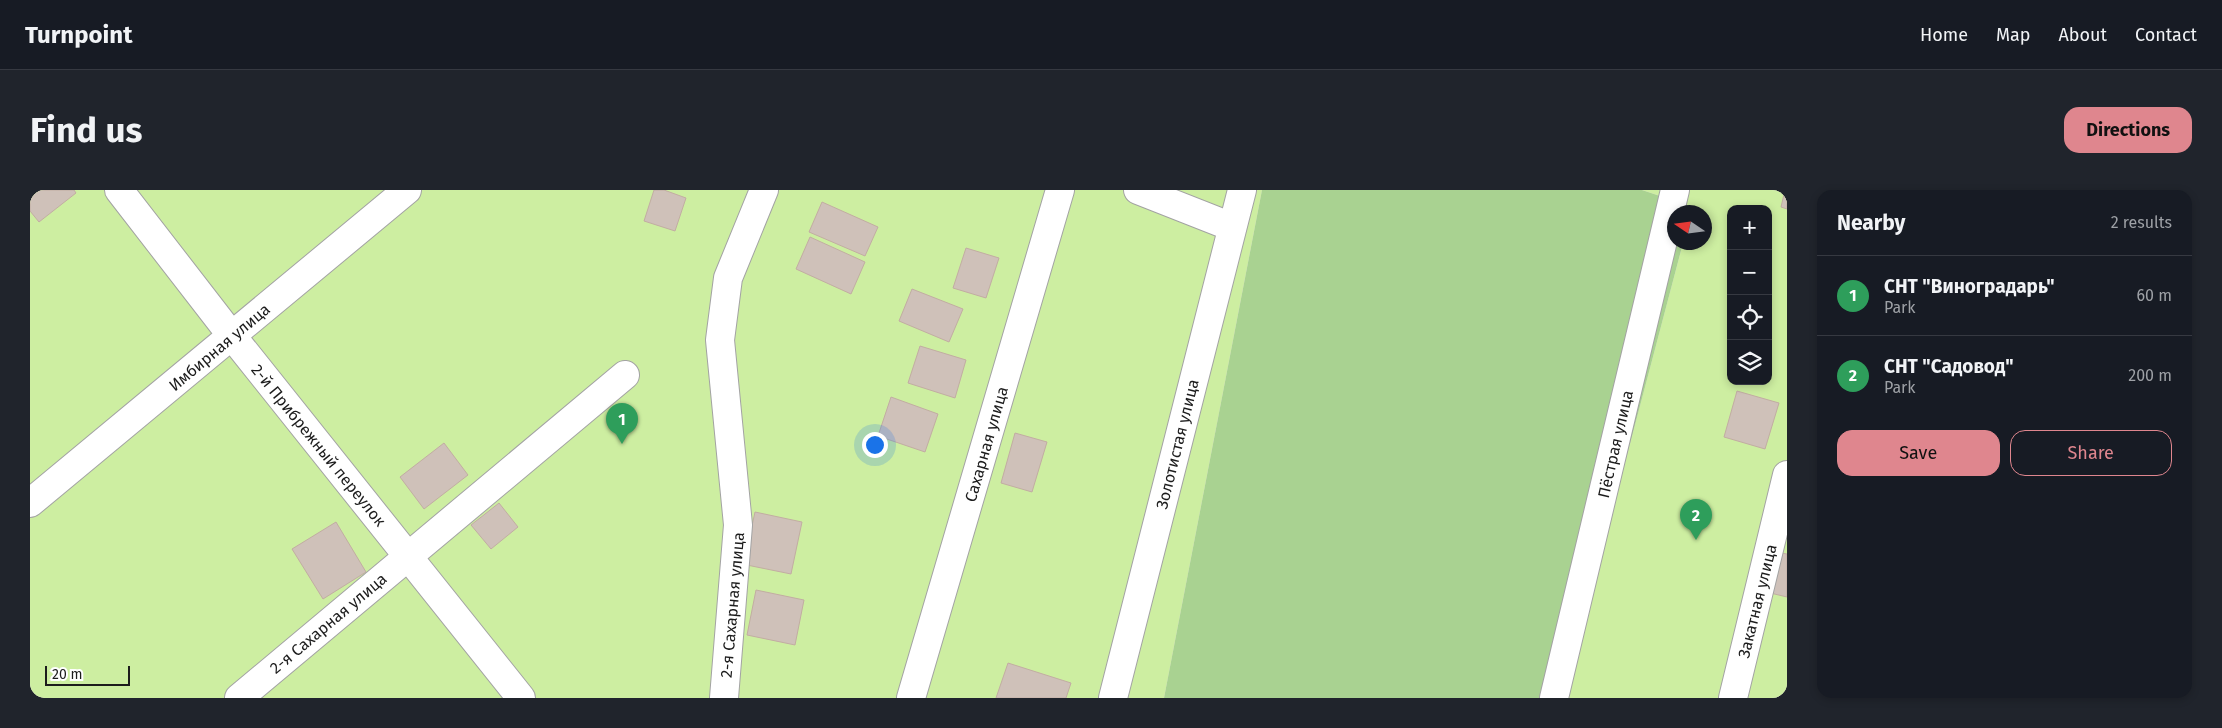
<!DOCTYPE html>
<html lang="en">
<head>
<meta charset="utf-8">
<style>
	body { margin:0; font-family:"Fira Sans",sans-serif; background:#20242c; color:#f1f3f6 }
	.controls { position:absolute; right:15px; top:15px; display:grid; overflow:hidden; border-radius:10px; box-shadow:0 2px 8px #0003 }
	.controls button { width:45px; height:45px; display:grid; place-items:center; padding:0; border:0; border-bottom:1px solid #363941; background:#171b24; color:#f1f3f6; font:25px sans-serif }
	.compass { position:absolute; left:1637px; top:15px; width:45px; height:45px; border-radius:50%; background:#171b24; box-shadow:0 2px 8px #0003; rotate:283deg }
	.scale { position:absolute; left:15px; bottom:12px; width:85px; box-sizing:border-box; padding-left:5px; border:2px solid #1c1c1c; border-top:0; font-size:14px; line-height:18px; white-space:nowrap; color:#1c1c1c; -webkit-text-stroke:4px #fff; paint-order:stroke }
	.you { position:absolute; left:844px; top:254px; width:18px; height:18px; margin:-12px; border:4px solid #fff; border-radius:50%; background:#1a73e8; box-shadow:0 0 0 8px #1a73e833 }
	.badge { display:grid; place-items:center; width:32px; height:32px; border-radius:50%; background:#df868e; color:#fff; font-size:16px; font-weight:700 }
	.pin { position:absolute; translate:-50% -41px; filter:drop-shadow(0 1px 2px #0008) }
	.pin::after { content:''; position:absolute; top:26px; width:18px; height:15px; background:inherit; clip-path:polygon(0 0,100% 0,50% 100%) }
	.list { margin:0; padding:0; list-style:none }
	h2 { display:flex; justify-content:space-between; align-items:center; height:65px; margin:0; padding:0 20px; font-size:21px }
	h2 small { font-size:16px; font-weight:400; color:#9ea1a6 }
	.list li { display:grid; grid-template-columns:32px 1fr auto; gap:15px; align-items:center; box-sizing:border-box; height:80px; padding:0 20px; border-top:1px solid #363941 }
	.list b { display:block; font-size:19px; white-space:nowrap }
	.list p { margin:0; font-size:16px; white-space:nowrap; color:#9ea1a6 }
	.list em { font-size:16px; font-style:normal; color:#9ea1a6 }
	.actions { display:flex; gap:10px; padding:15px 20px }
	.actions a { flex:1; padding:11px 0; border:1px solid #df868e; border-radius:15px; text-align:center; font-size:18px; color:#df868e }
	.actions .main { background:#df868e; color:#111 }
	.icon { flex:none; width:28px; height:28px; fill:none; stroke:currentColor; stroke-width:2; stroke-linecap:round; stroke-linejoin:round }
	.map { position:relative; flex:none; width:1757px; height:508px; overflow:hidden; border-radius:15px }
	header { display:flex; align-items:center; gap:30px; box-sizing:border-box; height:70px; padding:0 25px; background:#171b24; border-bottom:1px solid #363941 }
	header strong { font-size:24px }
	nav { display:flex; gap:28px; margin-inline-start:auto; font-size:18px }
	.intro { display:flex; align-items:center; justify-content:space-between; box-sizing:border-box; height:120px; padding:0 30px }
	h1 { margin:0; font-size:35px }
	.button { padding:12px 22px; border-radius:15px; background:#df868e; color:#111; font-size:18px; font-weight:700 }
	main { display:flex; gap:30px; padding:0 30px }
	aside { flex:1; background:#171b24; border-radius:15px; box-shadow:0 2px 8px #0003 }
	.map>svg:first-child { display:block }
</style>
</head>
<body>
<header>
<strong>Turnpoint</strong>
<nav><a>Home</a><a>Map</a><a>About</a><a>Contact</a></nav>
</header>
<div class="intro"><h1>Find us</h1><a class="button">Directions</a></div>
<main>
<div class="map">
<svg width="1757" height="508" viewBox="0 0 1757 508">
	<rect width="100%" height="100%" fill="#efe9e1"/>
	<g fill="#cdeea1" fill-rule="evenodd">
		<polygon points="0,0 1232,0 1134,508 0,508"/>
		<path d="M1612,0H1757V508H1533L1653,53L1674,52V22H1661L1663,17ZM1701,19H1738V191H1701Z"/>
	</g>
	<polygon fill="#a9d291" points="1232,0 1612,0 1663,17 1661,22 1644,22 1644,52 1653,53 1533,508 1134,508"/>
	<g fill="#cfc1b9" stroke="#c2ada2">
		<polygon points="0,0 44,0 46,3 9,32 0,21"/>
		<polygon points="624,0 634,0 656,8 645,41 614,31"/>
		<polygon points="1755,0 1757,0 1757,19 1751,17"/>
		<polygon points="792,12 848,37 835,66 779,42"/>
		<polygon points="780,47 835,72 821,104 766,79"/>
		<polygon points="936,58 969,68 956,108 923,98"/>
		<polygon points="882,99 933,119 919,152 869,131"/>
		<polygon points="890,156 936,170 925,208 878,193"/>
		<polygon points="1707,201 1749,213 1735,259 1694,247"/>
		<polygon points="861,207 908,224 895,262 848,246"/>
		<polygon points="985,243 1017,252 1002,302 971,293"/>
		<polygon points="414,253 438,285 394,319 370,287"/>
		<polygon points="469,313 488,337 461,359 441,335"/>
		<polygon points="725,322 772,332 761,384 707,373 720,345"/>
		<polygon points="306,332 336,382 293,409 262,359"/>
		<polygon points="1745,362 1757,364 1757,407 1736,402"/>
		<polygon points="726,400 774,410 765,455 717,445"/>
		<polygon points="978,473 1041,493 1036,508 966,508"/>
	</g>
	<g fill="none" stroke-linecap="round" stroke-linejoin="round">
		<defs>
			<g id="minor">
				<polyline points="89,0 202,146 491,508"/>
				<polyline points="1108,0 1202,37"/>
				<polyline points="0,313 377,0"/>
				<polyline points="209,508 595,185"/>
				<polyline points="694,508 708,335 690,150 698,88 734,0"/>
				<polyline points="881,508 1030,0"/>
				<polyline points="1083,508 1212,0"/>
				<polyline points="1524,508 1645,0"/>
				<polyline points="1703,508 1757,285"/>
			</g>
		</defs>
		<use href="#minor" stroke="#a3a3a3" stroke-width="30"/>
		<use href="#minor" stroke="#fff" stroke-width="28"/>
	</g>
	<g text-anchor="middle" stroke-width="5" stroke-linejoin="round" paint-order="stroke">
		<g font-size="16" fill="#1c1c1c" stroke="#fff">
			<text transform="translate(189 157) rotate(-40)" y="6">Имбирная улица</text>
			<text transform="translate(956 254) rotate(-74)" y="6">Сахарная улица</text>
			<text transform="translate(1147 254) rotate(-76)" y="6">Золотистая улица</text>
			<text transform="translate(1585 254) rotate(-77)" y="6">Пёстрая улица</text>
			<text transform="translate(289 255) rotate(51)" y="6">2-й Прибрежный переулок</text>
			<text transform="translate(1727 411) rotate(-76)" y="6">Закатная улица</text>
			<text transform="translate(702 415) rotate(-85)" y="6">2-я Сахарная улица</text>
			<text transform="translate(298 433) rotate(-40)" y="6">2-я Сахарная улица</text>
		</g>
	</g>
</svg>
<div class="controls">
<button>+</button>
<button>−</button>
<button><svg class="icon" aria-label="locate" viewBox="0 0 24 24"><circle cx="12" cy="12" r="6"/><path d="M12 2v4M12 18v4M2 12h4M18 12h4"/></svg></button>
<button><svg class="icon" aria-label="layers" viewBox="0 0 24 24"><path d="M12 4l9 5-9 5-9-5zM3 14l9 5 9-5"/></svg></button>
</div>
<svg class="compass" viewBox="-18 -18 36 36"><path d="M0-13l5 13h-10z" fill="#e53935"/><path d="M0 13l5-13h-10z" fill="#9ea1a6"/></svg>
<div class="scale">20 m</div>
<div class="you"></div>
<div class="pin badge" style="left:592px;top:254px;background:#2e9e5b">1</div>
<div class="pin badge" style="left:1666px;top:350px;background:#2e9e5b">2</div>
</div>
<aside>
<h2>Nearby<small>2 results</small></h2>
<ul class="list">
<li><span class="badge" style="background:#2e9e5b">1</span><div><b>СНТ &quot;Виноградарь&quot;</b><p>Park</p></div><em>60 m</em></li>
<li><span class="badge" style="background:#2e9e5b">2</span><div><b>СНТ &quot;Садовод&quot;</b><p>Park</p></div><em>200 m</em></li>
</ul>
<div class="actions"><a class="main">Save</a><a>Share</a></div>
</aside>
</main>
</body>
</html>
